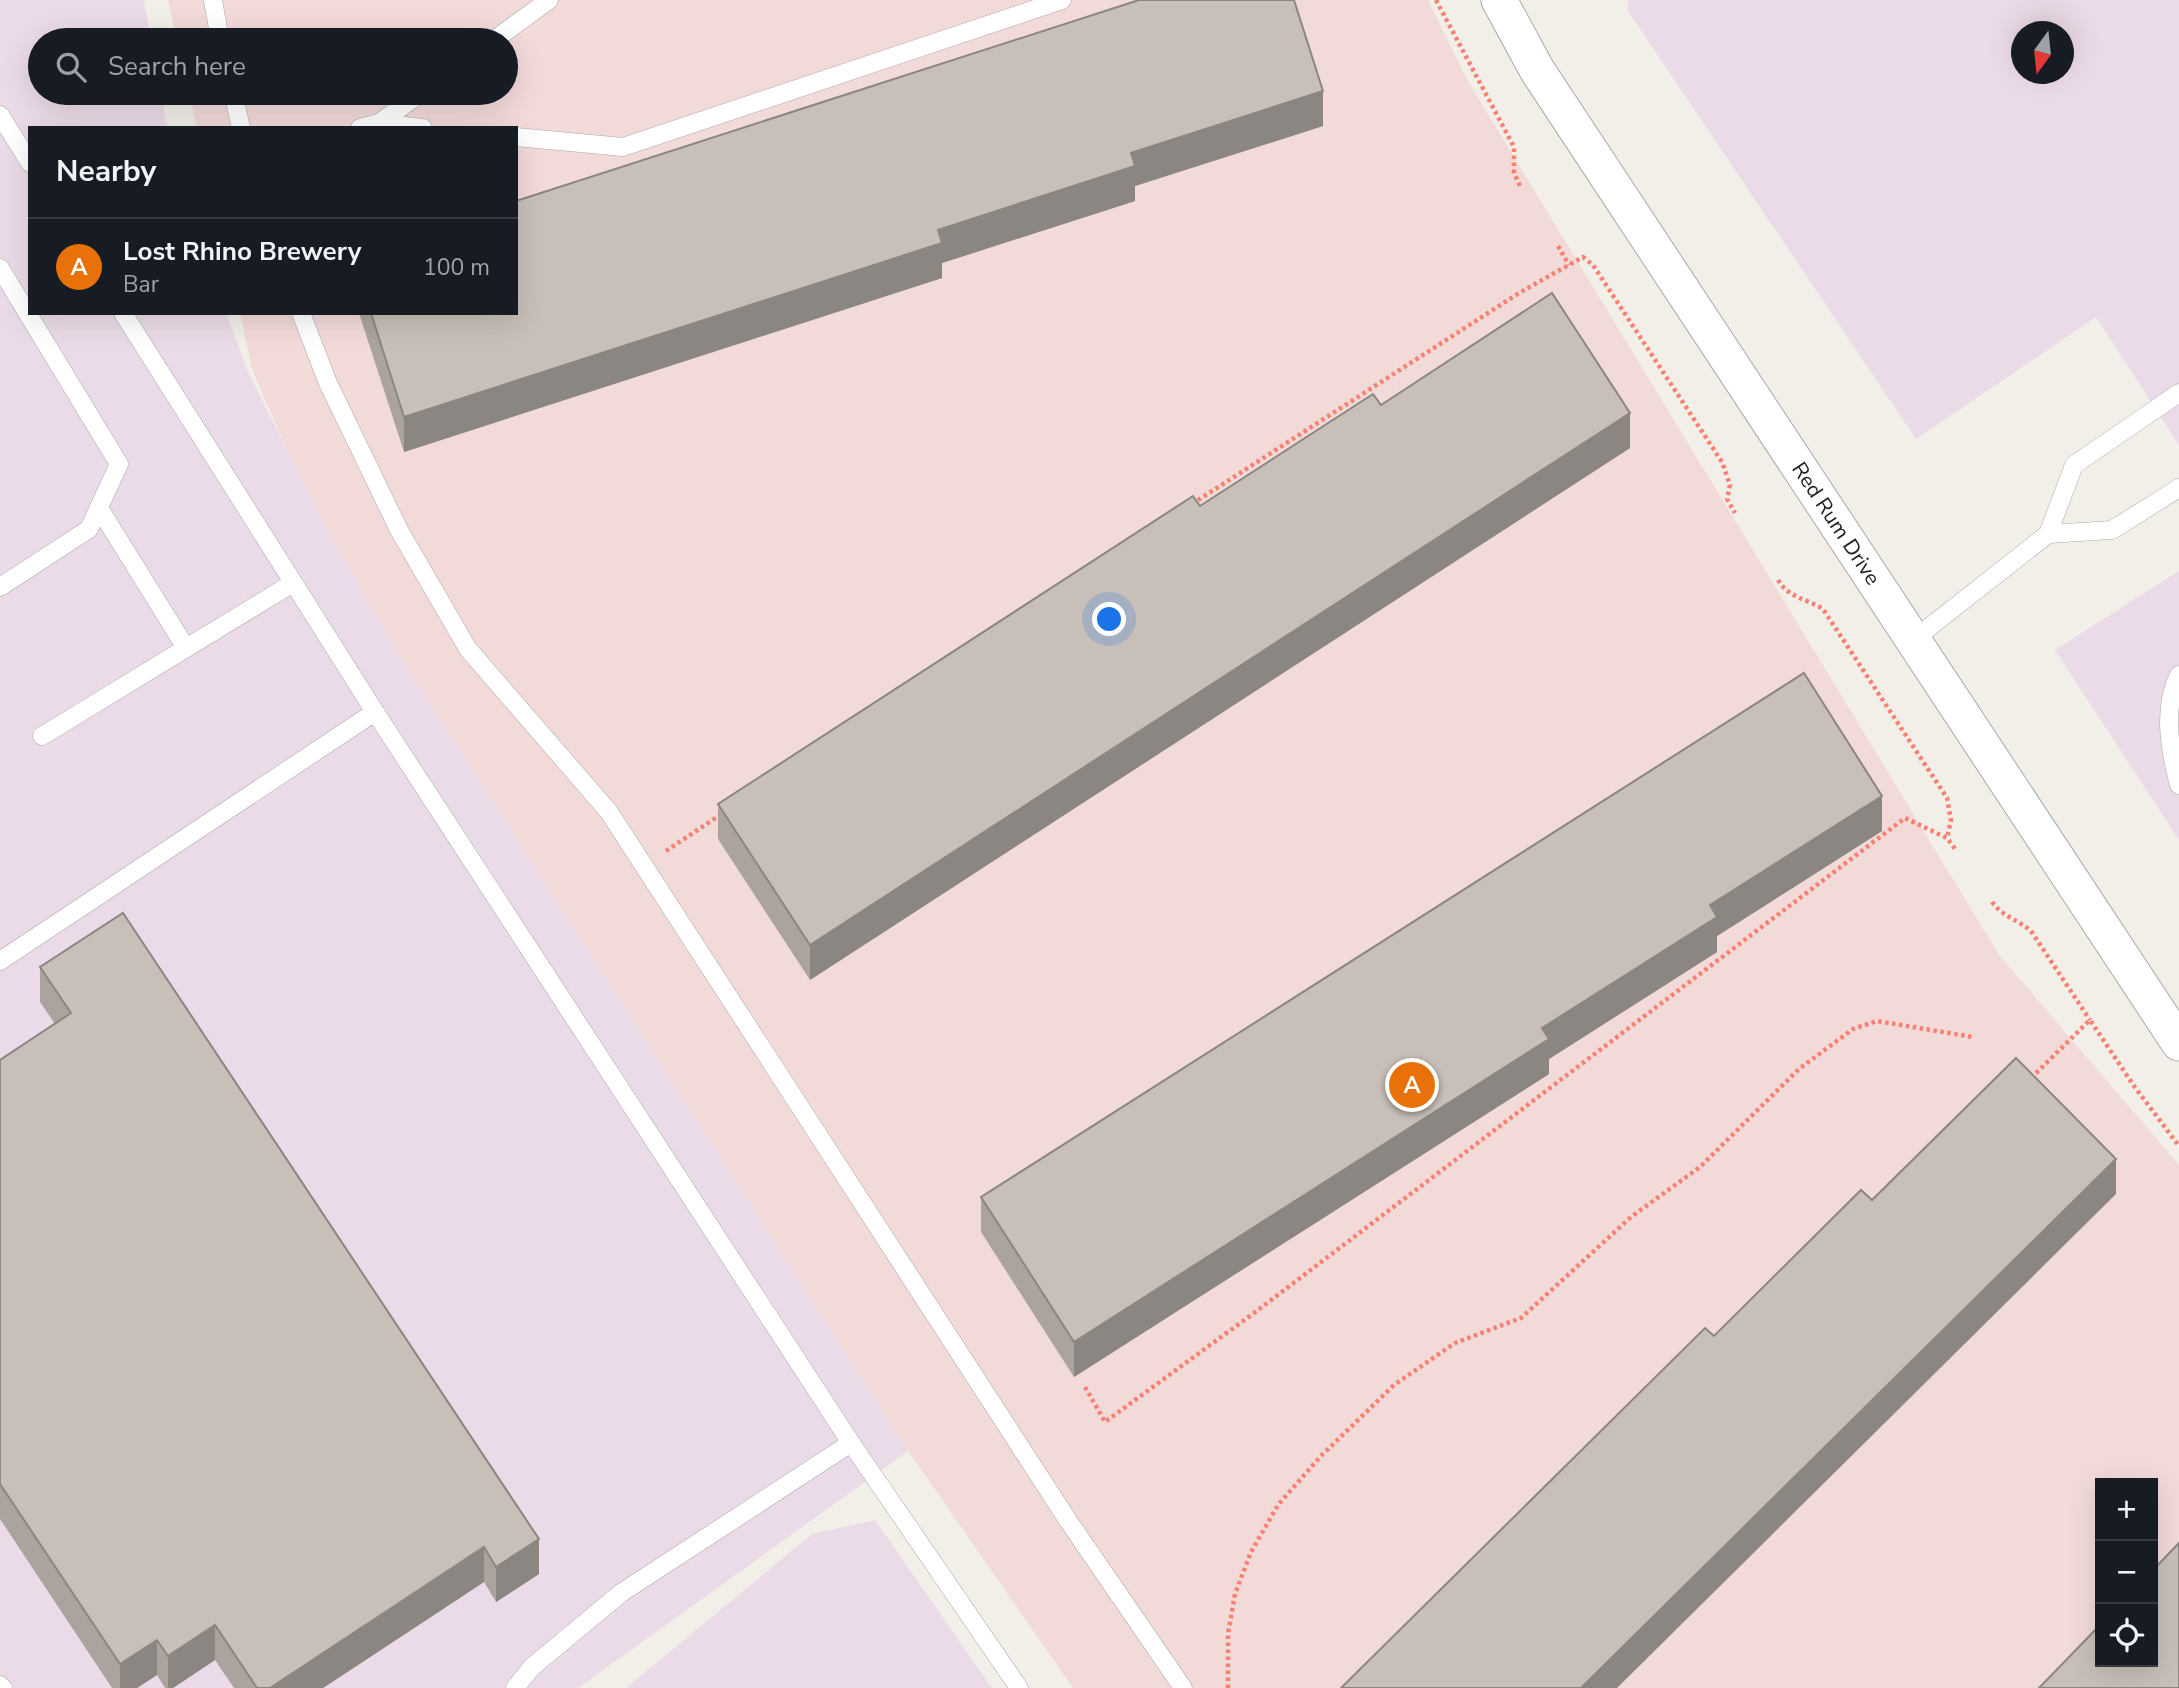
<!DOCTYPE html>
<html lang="en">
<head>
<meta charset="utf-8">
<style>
	body { margin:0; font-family:"Nunito Sans",sans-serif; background:#20242c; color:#f1f3f6 }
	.controls { position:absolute; right:21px; bottom:21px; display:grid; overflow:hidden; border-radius:0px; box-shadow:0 7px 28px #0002 }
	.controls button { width:63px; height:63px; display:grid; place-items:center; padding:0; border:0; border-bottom:2px solid #363941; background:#171b24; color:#f1f3f6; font:35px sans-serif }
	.compass { position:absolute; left:2011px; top:21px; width:63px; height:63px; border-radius:50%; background:#171b24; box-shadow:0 7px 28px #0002; rotate:195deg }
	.you { position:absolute; left:1110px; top:620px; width:24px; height:24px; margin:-18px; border:5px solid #fff; border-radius:50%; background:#1a73e8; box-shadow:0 0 0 10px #1a73e833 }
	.badge { display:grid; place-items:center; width:46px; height:46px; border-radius:50%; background:#d40000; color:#fff; font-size:23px; font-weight:700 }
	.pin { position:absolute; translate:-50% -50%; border:4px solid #fff; box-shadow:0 2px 7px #0006 }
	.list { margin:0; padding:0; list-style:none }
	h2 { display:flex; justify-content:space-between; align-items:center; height:91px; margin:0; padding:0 28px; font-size:30px }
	h2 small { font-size:23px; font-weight:400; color:#9ea1a6 }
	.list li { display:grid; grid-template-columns:46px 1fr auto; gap:21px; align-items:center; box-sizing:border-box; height:98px; padding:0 28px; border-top:2px solid #363941 }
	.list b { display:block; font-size:26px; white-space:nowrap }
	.list p { margin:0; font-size:23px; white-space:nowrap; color:#9ea1a6 }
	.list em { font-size:23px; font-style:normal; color:#9ea1a6 }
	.icon { flex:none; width:38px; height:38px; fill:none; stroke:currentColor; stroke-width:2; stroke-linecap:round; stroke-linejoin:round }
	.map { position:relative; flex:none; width:2179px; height:1688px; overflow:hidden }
	.search { position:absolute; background:#171b24; box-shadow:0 7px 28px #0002; left:28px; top:28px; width:490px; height:77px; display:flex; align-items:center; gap:18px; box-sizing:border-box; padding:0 24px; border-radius:38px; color:#9ea1a6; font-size:26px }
	.panel { position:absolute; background:#171b24; box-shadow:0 7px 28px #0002; left:28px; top:126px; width:490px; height:189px; border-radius:0px }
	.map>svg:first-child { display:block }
</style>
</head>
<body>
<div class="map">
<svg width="2179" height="1688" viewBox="0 0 2179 1688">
	<rect width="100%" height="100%" fill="#f2efe9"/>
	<path fill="#f2dad9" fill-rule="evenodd" d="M168,0H1428L1466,78L1999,955L2179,1165V1688H1073L409,733L252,369L240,313H516V128H197L189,93H506V40H177ZM2100,1483H2153V1662H2100Z"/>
	<g fill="#ebdbe8" fill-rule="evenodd">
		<polygon points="0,0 144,0 151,40 40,40 40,93 161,93 167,128 30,128 30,313 226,313 249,374 328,531 398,653 908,1451 578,1688 0,1688"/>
		<path d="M1628,0H2179V445L2096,317L1916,439L1628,11ZM2022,32H2064V74H2022Z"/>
		<polygon points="2179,571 2179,840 2055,650"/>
		<polygon points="875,1520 992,1688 626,1688 812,1534"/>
	</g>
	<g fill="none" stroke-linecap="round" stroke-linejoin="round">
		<defs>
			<g id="service">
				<polyline points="213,0 220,40"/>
				<polyline points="494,40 549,0"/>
				<polyline points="233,93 241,128"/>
				<polyline points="421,93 379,123 423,128"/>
				<polyline points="0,115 30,163"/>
				<polyline points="360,128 379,123"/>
				<polyline points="516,137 623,147 1062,0"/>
				<polyline points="0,268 119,464 89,529 0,587"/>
				<polyline points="123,313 375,712"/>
				<polyline points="301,313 328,383 399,530 468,649 609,812 1069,1522 1183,1688"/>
				<polyline points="99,508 186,648"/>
				<polyline points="2048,534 2112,530 2179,488"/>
				<polyline points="1913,640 2048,534 2074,465 2179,393"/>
				<path d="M2179,675C2162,708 2170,751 2179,785"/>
				<polyline points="42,736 293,583"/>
				<polyline points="0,961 375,712 851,1443 1019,1688"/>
				<polyline points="0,1685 3,1688"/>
				<polyline points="515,1688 532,1667 621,1593 851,1443"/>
			</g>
			<g id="minor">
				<path id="s1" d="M1499,0L1537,70L2179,1043"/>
			</g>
		</defs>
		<use href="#service" stroke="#a9a9a9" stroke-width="19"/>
		<use href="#minor" stroke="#a9a9a9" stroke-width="37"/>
		<g stroke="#fa8072" stroke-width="4.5" stroke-dasharray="3.5 3.5" stroke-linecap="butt">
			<polyline points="1436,0 1514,147 1514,173 1520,186"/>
			<polyline points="1558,246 1569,265"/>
			<polyline points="1192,504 1519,293 1583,257 1593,265 1722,462 1730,485 1727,499 1735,513"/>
			<path d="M1778,580C1789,598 1805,598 1823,609L1947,798L1951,820L1947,838"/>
			<polyline points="666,851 723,813"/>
			<path d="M1992,902C2003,917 2017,919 2031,931L2090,1020"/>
			<polyline points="2031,1078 2090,1020 2134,1086 2179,1146"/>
			<polyline points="1085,1387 1105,1422 1258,1310 1905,818 1947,838 1956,850"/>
			<polyline points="1228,1688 1228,1634 1235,1594 1251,1552 1278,1505 1320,1457 1394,1385 1455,1343 1521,1318 1631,1217 1700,1167 1799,1069 1853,1029 1877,1021 1973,1037"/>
		</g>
		<use href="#service" stroke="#fff" stroke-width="18"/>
		<use href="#minor" stroke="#fff" stroke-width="35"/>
	</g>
	<g fill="#aba49e">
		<polygon points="1323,126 1135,186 1135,201 942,263 942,278 404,452 359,313 516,313"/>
		<polygon points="1381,405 1630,448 810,980 718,839 718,804 1200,506"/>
		<polygon points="1882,831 1717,936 1717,952 1549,1059 1549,1074 1074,1377 981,1232 981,1197"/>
		<polygon points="40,967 539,1574 496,1602 484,1582 323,1688 234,1688 215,1660 173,1688 165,1688 157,1675 137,1688 112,1688 0,1519 0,1060 55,1024 40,1002"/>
	</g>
	<g fill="#8b8681">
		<polygon points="1323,91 1323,126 1135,186 1135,201 942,263 942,278 404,452 404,417 938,230 1131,153"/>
		<polygon points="1630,413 1630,448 810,980 810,945"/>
		<polygon points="1882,796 1882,831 1717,936 1717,952 1549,1059 1549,1074 1074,1377 1074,1342 1542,1028 1710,905"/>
		<polygon points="2116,1159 2116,1194 1617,1688 1581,1688"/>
		<polygon points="539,1539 539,1574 496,1602 496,1567"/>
		<polygon points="484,1547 484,1582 323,1688 270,1688"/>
		<polygon points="215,1625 215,1660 173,1688 168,1688 168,1656"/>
		<polygon points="157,1640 157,1675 137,1688 120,1688 120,1664"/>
	</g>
	<g fill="#c7bfb8" stroke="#8b8681" stroke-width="2">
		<polygon points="1139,0 1294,0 1323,91 1131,153 1135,166 938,230 942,243 404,417 371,313 516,313 516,201"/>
		<polygon points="1552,293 1630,413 810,945 718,804 1193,496 1200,506 1373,394 1381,405"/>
		<polygon points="1804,673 1882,796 1710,905 1717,917 1542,1028 1549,1039 1074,1342 981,1197"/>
		<polygon points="123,913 539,1539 496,1567 484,1547 270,1688 257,1688 215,1625 168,1656 157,1640 120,1664 0,1484 0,1060 71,1013 40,967"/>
		<polygon points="2016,1058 2116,1159 1581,1688 1341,1688 1705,1328 1714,1336 1861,1190 1872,1200"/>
		<polygon points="2179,1543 2179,1688 2039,1688 2100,1625 2100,1662 2153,1662 2153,1570"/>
	</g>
	<g text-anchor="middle" stroke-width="5" stroke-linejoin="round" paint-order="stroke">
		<g font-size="21" fill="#222" stroke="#fff">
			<text dy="7" stroke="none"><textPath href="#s1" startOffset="623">Red Rum Drive</textPath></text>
		</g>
	</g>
</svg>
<div class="controls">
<button>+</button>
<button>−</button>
<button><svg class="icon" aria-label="locate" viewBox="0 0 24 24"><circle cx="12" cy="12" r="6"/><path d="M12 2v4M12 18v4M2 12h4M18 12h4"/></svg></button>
</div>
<svg class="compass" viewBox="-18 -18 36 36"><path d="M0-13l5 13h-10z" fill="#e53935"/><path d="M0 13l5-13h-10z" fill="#9ea1a6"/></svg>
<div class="you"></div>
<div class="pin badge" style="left:1412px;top:1085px;background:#e8710a">A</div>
<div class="search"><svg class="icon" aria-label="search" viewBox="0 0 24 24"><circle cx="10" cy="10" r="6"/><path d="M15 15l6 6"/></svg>Search here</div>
<section class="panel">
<h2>Nearby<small></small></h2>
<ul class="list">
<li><span class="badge" style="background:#e8710a">A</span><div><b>Lost Rhino Brewery</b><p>Bar</p></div><em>100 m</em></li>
</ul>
</section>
</div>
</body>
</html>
